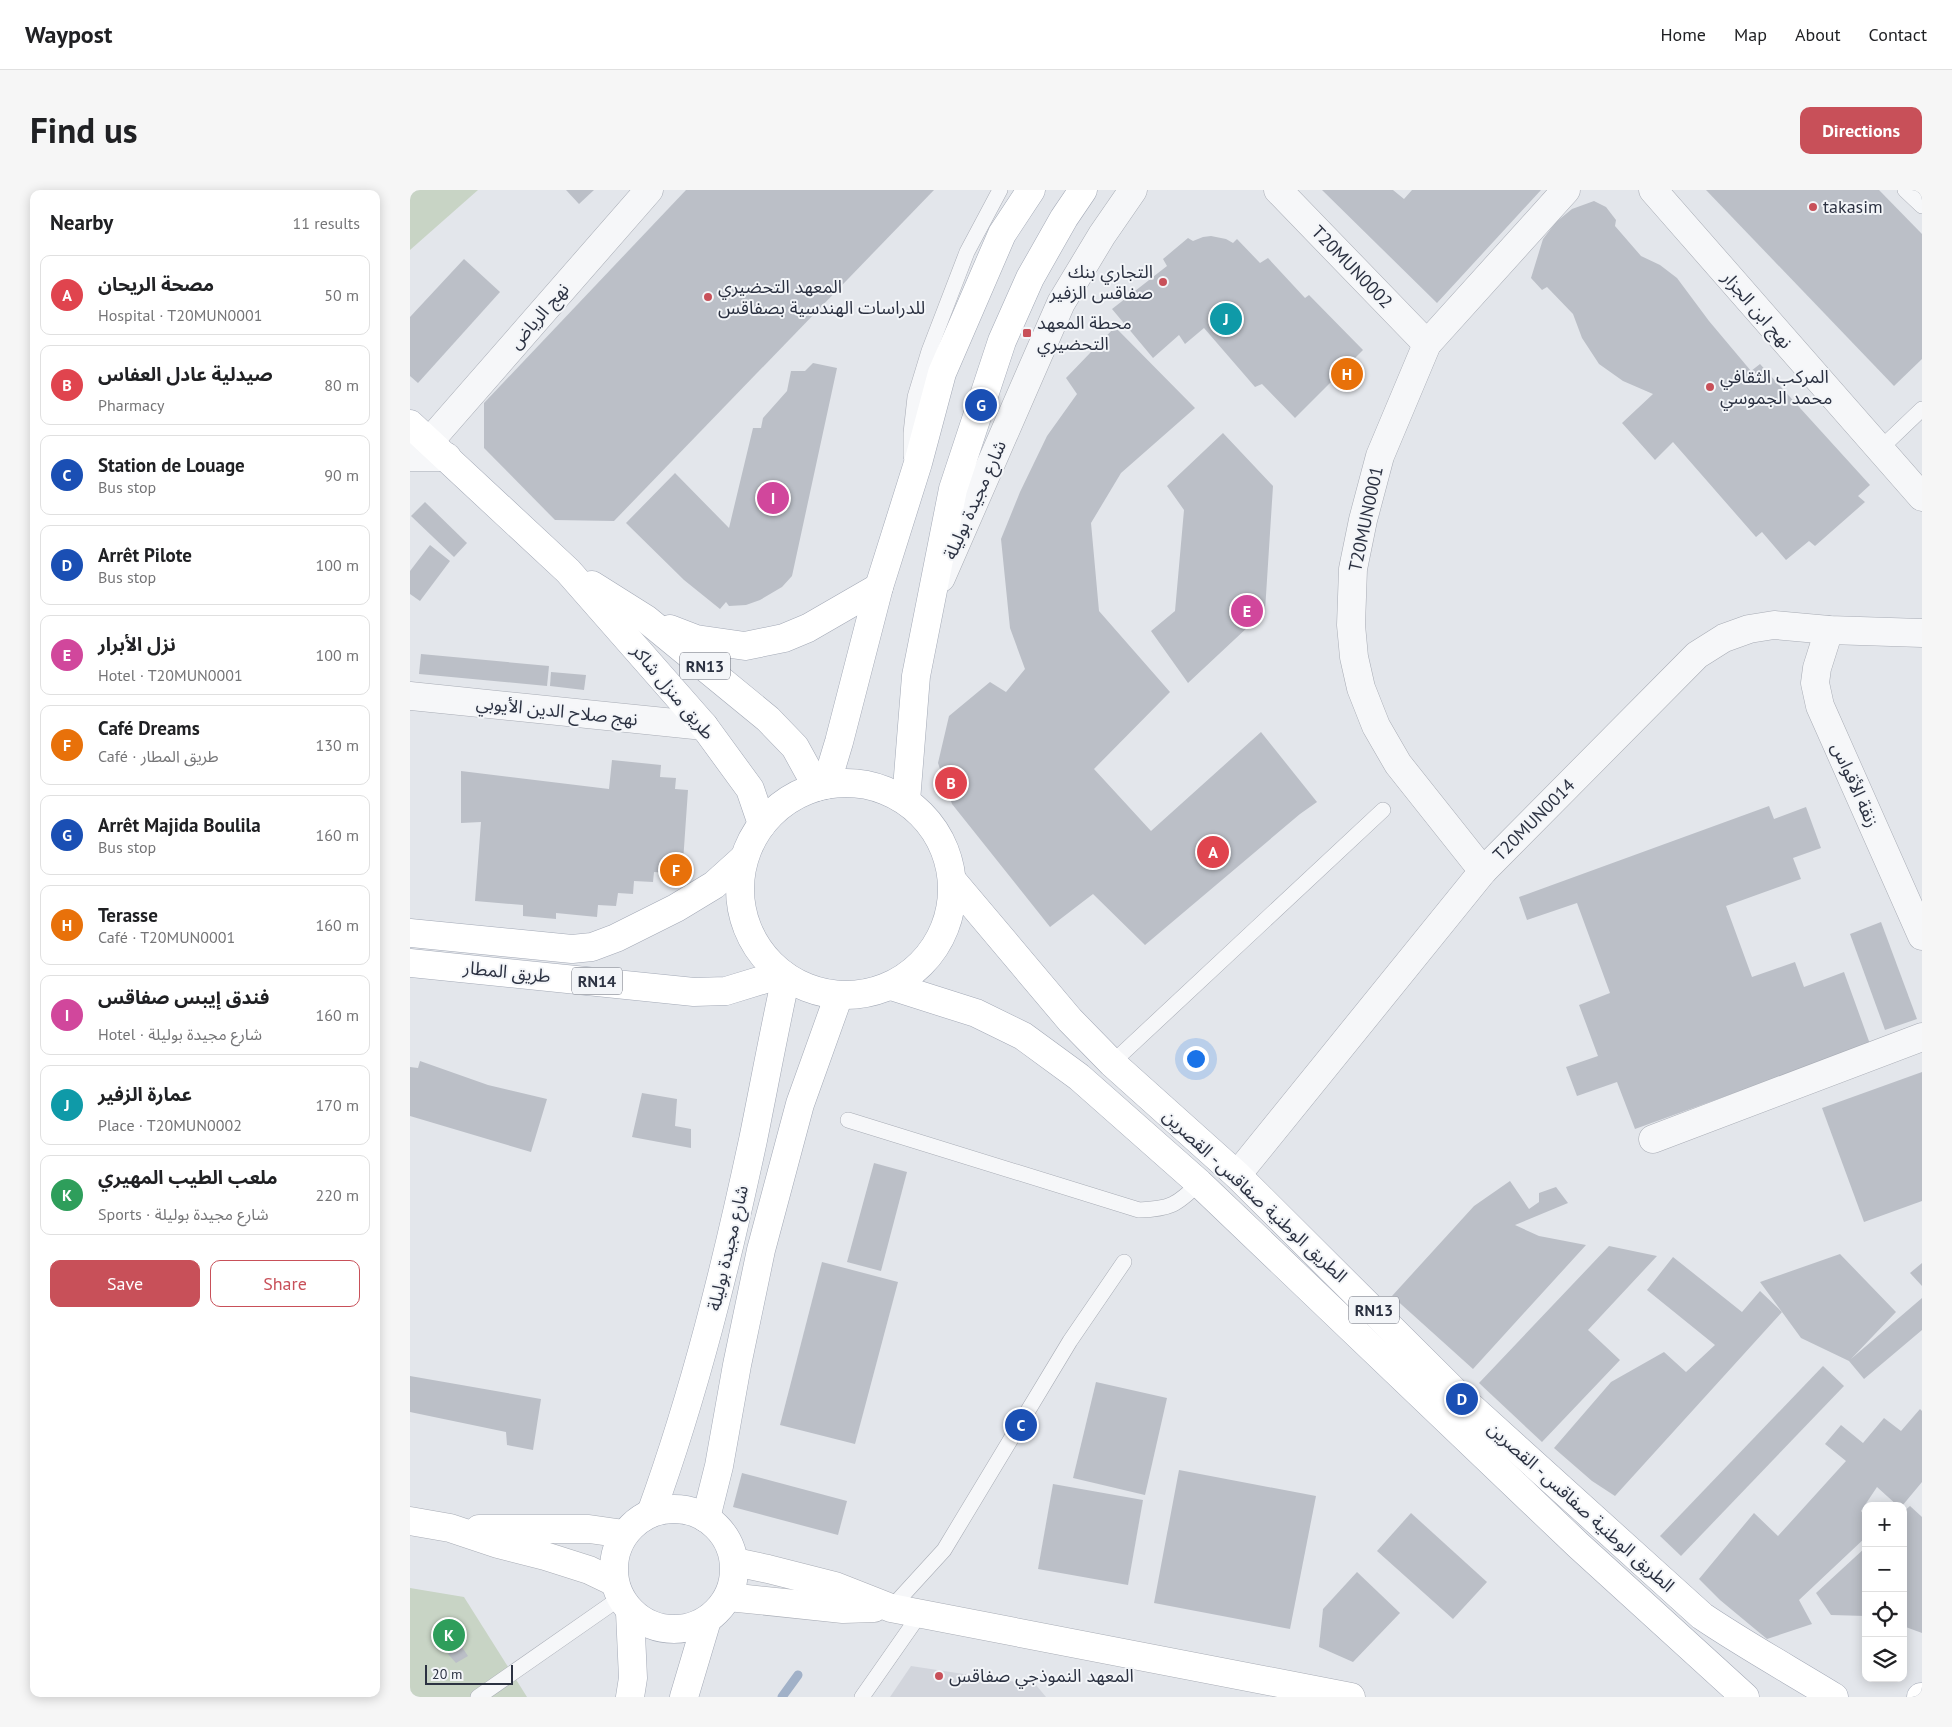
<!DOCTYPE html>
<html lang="en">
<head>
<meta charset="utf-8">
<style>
	body { margin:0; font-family:"PT Sans","Noto Sans Arabic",sans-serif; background:#f6f6f6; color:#202124 }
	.controls { position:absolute; right:15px; bottom:15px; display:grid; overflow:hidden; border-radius:10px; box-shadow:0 2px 12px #0003 }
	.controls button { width:45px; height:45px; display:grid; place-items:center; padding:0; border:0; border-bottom:1px solid #e0e0e0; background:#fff; color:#202124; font:25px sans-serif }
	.scale { position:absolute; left:15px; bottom:12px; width:88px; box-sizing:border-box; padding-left:5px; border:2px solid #2c3242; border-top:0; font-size:14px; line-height:18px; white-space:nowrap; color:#2c3242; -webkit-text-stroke:4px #f3f5f8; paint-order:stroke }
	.you { position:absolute; left:785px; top:868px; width:18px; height:18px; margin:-12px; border:4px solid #fff; border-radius:50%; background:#1a73e8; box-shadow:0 0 0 8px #1a73e833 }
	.badge { display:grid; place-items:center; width:32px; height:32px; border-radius:50%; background:#c85059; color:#fff; font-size:16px; font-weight:700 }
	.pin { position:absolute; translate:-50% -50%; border:2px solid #fff; box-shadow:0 1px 5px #0006 }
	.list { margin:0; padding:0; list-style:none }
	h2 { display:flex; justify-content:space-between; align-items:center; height:65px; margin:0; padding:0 20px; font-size:21px }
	h2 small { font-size:16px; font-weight:400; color:#757577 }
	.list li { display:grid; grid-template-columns:32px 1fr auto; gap:15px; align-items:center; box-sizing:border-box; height:80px; margin:0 10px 10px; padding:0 10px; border:1px solid #e0e0e0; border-radius:10px }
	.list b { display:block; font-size:19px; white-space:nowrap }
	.list p { margin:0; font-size:16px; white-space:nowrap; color:#757577 }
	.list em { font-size:16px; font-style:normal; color:#757577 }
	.actions { display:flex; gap:10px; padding:15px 20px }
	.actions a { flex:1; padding:11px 0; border:1px solid #c85059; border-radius:10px; text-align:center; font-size:18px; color:#c85059 }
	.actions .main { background:#c85059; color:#fff }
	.icon { flex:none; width:28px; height:28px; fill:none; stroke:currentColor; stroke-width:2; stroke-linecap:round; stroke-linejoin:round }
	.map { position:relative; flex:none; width:1512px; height:1507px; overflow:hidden; border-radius:10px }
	header { display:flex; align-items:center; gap:30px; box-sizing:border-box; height:70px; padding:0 25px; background:#fff; border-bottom:1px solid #e0e0e0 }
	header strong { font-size:24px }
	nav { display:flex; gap:28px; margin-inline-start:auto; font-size:18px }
	.intro { display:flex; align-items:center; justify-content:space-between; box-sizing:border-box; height:120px; padding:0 30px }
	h1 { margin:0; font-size:35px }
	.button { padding:12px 22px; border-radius:10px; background:#c85059; color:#fff; font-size:18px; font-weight:700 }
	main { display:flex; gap:30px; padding:0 30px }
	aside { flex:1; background:#fff; border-radius:10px; box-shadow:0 2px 12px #0003 }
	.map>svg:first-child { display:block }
</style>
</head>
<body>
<header>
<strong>Waypost</strong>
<nav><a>Home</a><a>Map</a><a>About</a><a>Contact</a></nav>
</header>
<div class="intro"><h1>Find us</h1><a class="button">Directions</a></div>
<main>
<aside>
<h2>Nearby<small>11 results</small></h2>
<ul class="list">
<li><span class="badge" style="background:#e0444e">A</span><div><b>مصحة الريحان</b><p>Hospital · T20MUN0001</p></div><em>50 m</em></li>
<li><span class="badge" style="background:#e0444e">B</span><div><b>صيدلية عادل العفاس</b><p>Pharmacy</p></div><em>80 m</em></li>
<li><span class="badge" style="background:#1a4fb4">C</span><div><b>Station de Louage</b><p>Bus stop</p></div><em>90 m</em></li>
<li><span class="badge" style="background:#1a4fb4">D</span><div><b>Arrêt Pilote</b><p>Bus stop</p></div><em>100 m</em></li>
<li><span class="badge" style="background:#d1479c">E</span><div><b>نزل الأبرار</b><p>Hotel · T20MUN0001</p></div><em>100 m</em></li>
<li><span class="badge" style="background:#e8710a">F</span><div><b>Café Dreams</b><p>Café · طريق المطار</p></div><em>130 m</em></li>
<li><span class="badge" style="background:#1a4fb4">G</span><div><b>Arrêt Majida Boulila</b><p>Bus stop</p></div><em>160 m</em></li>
<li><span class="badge" style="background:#e8710a">H</span><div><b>Terasse</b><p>Café · T20MUN0001</p></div><em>160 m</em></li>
<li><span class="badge" style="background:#d1479c">I</span><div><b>فندق إيبس صفاقس</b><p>Hotel · شارع مجيدة بوليلة</p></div><em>160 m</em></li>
<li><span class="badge" style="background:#0f9aa8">J</span><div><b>عمارة الزفير</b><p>Place · T20MUN0002</p></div><em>170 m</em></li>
<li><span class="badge" style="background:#2e9e5b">K</span><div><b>ملعب الطيب المهيري</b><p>Sports · شارع مجيدة بوليلة</p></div><em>220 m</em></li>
</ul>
<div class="actions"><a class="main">Save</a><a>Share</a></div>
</aside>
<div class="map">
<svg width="1512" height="1507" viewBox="0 0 1512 1507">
	<rect width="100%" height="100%" fill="#e3e6eb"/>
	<polygon fill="#d2d5dc" points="501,1476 626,1495 636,1507 480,1507"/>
	<g fill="#c8d4c5">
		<polygon points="0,0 68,0 0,60"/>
		<polygon points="0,1398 54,1407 117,1507 0,1507"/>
	</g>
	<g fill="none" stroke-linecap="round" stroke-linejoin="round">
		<polyline stroke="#a1b1c8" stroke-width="9" points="372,1507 388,1485"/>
	</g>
	<g fill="#bbbfc7">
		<polygon points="156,0 184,0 169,14"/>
		<polygon points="276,0 524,0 204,331 145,330 74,258 74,213"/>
		<polygon points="912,0 983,0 994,9 1002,0 1131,0 1027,113"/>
		<polygon points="1296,0 1469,0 1512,44 1512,169 1484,196"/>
		<polygon points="1184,11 1196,17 1206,30 1205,36 1231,66 1250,75 1267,88 1299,131 1341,181 1350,174 1460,295 1448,306 1455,312 1405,356 1399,351 1376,370 1352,342 1346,347 1263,252 1245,270 1212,233 1243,204 1213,191 1189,174 1172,148 1163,124 1137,97 1132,100 1121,88 1133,49 1146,32 1162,19"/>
		<polygon points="801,46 816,49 823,53 827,49 850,73 858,68 895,108 899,105 953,160 885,228 852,194 845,197 794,138 775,154 769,145 743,168 702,119 757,76 753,69 778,48 783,51 793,47"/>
		<polygon points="54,69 90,102 8,193 0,186 0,127"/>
		<polygon points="705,137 785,218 711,283 681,333 689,421 760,502 684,579 741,641 851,542 907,612 890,624 735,755 683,704 640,737 542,614 528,573 539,526 580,492 596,502 615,479 600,438 591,349 610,302 637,246 667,204 656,188"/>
		<polygon points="403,173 427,178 382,386 372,397 350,410 336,415 319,416 316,412 310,419 274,390 216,333 265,283 319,338 343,238 351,238 353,228 377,201 381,181 395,181"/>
		<polygon points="813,243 863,296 855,421 778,493 741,441 765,421 774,320 757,296"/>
		<polygon points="15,312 57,353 44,367 1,326"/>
		<polygon points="20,355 40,371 10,411 0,404 0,381"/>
		<polygon points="11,464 139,476 137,496 9,484"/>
		<polygon points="141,482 176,485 174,500 140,496"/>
		<polygon points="202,570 251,575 250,587 266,588 265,599 278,600 273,672 259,671 259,683 244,682 243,692 224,691 223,704 208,703 206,716 188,715 187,727 146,723 146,729 113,726 113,715 65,711 71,632 51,633 51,581 199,599"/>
		<polygon points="1359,616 1364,629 1396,617 1411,658 1383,668 1391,689 1316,716 1342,787 1385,772 1394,797 1434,782 1460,854 1225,939 1207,892 1167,906 1156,877 1188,866 1169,815 1200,803 1167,713 1117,730 1109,707"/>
		<polygon points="1471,732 1507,829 1475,840 1440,744"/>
		<polygon points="10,871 78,895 137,909 121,962 0,926 0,877 8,878"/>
		<polygon points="1512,882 1512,1011 1454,1032 1412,918"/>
		<polygon points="232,903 267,909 265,936 281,939 281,958 222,947"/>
		<polygon points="464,973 497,982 471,1081 437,1072"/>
		<polygon points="1100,991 1119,1019 1129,1012 1129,1003 1146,997 1158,1013 1105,1035 1129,1046 1176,1055 1063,1179 982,1106 1064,1016"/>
		<polygon points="1199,1056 1247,1066 1178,1140 1210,1170 1132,1252 1069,1193"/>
		<polygon points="1430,1064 1486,1122 1441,1169 1512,1108 1512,1140 1454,1189 1439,1171 1391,1148 1350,1092"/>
		<polygon points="1263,1067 1332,1122 1350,1101 1372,1122 1205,1306 1182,1291 1144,1258 1201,1192 1254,1162 1276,1182 1305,1155 1237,1100"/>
		<polygon points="412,1072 488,1092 445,1254 370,1235"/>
		<polygon points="1512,1073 1512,1096 1500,1083"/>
		<polygon points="1413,1176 1434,1196 1271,1366 1250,1346"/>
		<polygon points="0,1186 131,1209 123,1260 97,1255 96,1242 0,1222"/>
		<polygon points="686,1192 757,1208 735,1305 663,1288"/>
		<polygon points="1510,1219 1512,1221 1512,1292 1492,1316 1488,1316 1467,1297 1451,1321 1456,1326 1456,1347 1389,1410 1402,1434 1357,1449 1310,1410 1289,1389 1344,1323 1368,1346 1436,1271 1415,1254 1431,1235 1453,1253 1474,1228 1491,1241"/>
		<polygon points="769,1280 906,1306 880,1439 744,1413"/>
		<polygon points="332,1283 437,1311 428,1345 323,1317"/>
		<polygon points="643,1294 733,1310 718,1395 628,1379"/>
		<polygon points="1500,1316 1512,1327 1512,1443 1493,1436 1493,1322"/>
		<polygon points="1001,1323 1077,1392 1043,1429 967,1361"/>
		<polygon points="1456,1357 1456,1426 1421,1425 1406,1403"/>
		<polygon points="947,1382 990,1423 943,1472 909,1457 913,1419"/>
		<polygon points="50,1454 58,1466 46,1473 38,1464"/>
	</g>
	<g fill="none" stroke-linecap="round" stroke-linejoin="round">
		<defs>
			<g id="lane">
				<polyline points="1495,0 1512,16"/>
				<polyline points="1470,259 1512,219"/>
				<polyline points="501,266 501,243 505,207 519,161 557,62 590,0"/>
				<polyline points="702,873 973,620"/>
				<path d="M438,930L729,1020C760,1019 767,1015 789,993"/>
				<polyline points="481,1418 534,1360 660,1151 714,1072"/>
				<polyline points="68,1507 210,1408"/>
				<polyline points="452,1507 510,1424"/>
			</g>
			<g id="street">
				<polyline points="868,0 1017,154"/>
				<polyline points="1243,0 1512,307"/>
				<polyline points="19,252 239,0"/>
				<polyline points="0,267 37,267"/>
				<polyline points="531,388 651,113 692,45 723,0"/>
				<polyline points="1419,440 1407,478 1405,493 1410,516 1512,746"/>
				<polyline points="0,506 294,536"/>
				<polyline points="1073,681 988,574 966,536 951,498 944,467 941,435 943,379 953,330 970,266 1017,154 1156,0"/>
				<polyline points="1243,949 1512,847"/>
				<polyline points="827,985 1073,681 1287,465 1314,448 1339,439 1364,435 1419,440 1512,443"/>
			</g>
			<g id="secondary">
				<polyline points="0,1331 40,1338 88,1354 135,1366 179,1380 204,1392"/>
				<polyline points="69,1339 179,1339 214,1344"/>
				<polyline points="325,1372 358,1379 425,1396 481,1418 941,1507"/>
				<polyline points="318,1407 433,1419 464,1418"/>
			</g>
			<g id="primary">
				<polyline points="0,234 158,381 294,536 340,599 352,634"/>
				<polyline points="182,395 236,429 358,529 385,557 407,597"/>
				<polyline points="260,439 286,449 335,456 374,448 398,438 469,397"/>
				<circle cx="436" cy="699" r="106"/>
				<polyline points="416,595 429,552 469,397 508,273 532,183 592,44 621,0"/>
				<polyline points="496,611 506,486 543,299 592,151 620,88 654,28 673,0"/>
				<path d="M542,690L660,830L702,873L827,985L1052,1209L1292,1426C1335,1455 1380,1480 1424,1507"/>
				<polyline points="0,743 162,759 182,757 206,748 266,718 304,695 334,668"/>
				<polyline points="0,773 284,802 316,801 372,784"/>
				<polyline points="481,796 566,823 613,846 669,887 789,993 1168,1355 1335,1507"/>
				<circle cx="264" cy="1379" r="60"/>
				<path d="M241,1323C285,1202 316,1076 343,950C354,896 364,841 376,787"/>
				<polyline points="296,1328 309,1276 327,1175 351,1060 390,914 429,805"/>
				<polyline points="220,1422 223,1488 220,1507"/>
				<polyline points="274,1507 297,1430"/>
				<polyline points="1511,1507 1512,1507"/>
			</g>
		</defs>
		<use href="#lane" stroke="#a8acb5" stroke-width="16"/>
		<use href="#street" stroke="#a8acb5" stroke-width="29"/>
		<use href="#secondary" stroke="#a8acb5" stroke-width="29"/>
		<use href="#primary" stroke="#a3a9b6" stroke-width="29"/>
		<use href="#lane" stroke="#f6f7f9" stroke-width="15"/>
		<use href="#street" stroke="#f6f7f9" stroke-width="28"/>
		<use href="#secondary" stroke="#fff" stroke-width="28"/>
		<use href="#primary" stroke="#fff" stroke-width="28"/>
	</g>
	<g fill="#c85059" stroke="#f3f5f8" stroke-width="2">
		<circle cx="1403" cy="17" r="5"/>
		<circle cx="753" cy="92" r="5"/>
		<circle cx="298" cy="107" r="5"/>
		<rect x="612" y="138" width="10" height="10" rx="2.5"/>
		<circle cx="1300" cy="197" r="5"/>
		<circle cx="529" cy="1486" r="5"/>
	</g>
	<g text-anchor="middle" stroke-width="4" stroke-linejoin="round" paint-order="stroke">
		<g fill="#f3f5f8" stroke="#686c79" stroke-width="1">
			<rect x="270" y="462.5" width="50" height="27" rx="4"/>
			<rect x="162" y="777.5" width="50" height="27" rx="4"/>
			<rect x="939" y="1106.5" width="50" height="27" rx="4"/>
		</g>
		<g font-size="16" font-weight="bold" fill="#2c3242">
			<text x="295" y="482">RN13</text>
			<text x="187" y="797">RN14</text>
			<text x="964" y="1126">RN13</text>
		</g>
		<g font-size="18" fill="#2c3242" stroke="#f3f5f8" text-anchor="start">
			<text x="1413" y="23">takasim</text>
			<text x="743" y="88" text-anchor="end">التجاري بنك<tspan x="743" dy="21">صفاقس الزفير</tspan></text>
			<text x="308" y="103">المعهد التحضيري<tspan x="308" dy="21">للدراسات الهندسية بصفاقس</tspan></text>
			<text x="627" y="139">محطة المعهد<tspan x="627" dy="21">التحضيري</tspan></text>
			<text x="1310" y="193">المركب الثقافي<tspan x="1310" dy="21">محمد الجموسي</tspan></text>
			<text x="539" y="1492">المعهد النموذجي صفاقس</text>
		</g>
		<g font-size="18" fill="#2c3242" stroke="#f3f5f8">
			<text transform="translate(942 77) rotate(46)" y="6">T20MUN0002</text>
			<text transform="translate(1347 120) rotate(49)" y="6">نهج ابن الجزار</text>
			<text transform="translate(129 126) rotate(-49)" y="6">نهج الرياض</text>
			<text transform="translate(565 310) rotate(-66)" y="6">شارع مجيدة بوليلة</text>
			<text transform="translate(956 329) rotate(-78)" y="6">T20MUN0001</text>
			<text transform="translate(263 502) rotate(50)" y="6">طريق منزل شاكر</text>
			<text transform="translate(147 521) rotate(6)" y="6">نهج صلاح الدين الأيوبي</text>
			<text transform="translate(1445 595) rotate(66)" y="6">زنقة الأقواس</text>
			<text transform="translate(1124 630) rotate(-45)" y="6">T20MUN0014</text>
			<text transform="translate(97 782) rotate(6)" y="6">طريق المطار</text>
			<text transform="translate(845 1006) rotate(43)" y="6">الطريق الوطنية صفاقس - القصرين</text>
			<text transform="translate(318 1058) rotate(-77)" y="6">شارع مجيدة بوليلة</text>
			<text transform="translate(1171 1317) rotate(42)" y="6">الطريق الوطنية صفاقس - القصرين</text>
		</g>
	</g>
</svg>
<div class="controls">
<button>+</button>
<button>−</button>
<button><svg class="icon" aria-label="locate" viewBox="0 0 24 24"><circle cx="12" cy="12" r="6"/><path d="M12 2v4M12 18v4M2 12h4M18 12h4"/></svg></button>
<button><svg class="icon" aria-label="layers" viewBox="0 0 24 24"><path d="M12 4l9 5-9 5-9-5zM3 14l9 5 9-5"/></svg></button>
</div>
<div class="scale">20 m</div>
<div class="you"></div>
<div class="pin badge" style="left:803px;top:662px;background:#e0444e">A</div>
<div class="pin badge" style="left:541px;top:593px;background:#e0444e">B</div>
<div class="pin badge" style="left:611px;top:1235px;background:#1a4fb4">C</div>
<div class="pin badge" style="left:1052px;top:1209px;background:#1a4fb4">D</div>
<div class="pin badge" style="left:837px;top:421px;background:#d1479c">E</div>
<div class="pin badge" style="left:266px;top:680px;background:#e8710a">F</div>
<div class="pin badge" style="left:571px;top:215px;background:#1a4fb4">G</div>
<div class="pin badge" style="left:937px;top:184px;background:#e8710a">H</div>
<div class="pin badge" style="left:363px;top:308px;background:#d1479c">I</div>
<div class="pin badge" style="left:816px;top:129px;background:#0f9aa8">J</div>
<div class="pin badge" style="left:39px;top:1445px;background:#2e9e5b">K</div>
</div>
</main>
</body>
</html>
